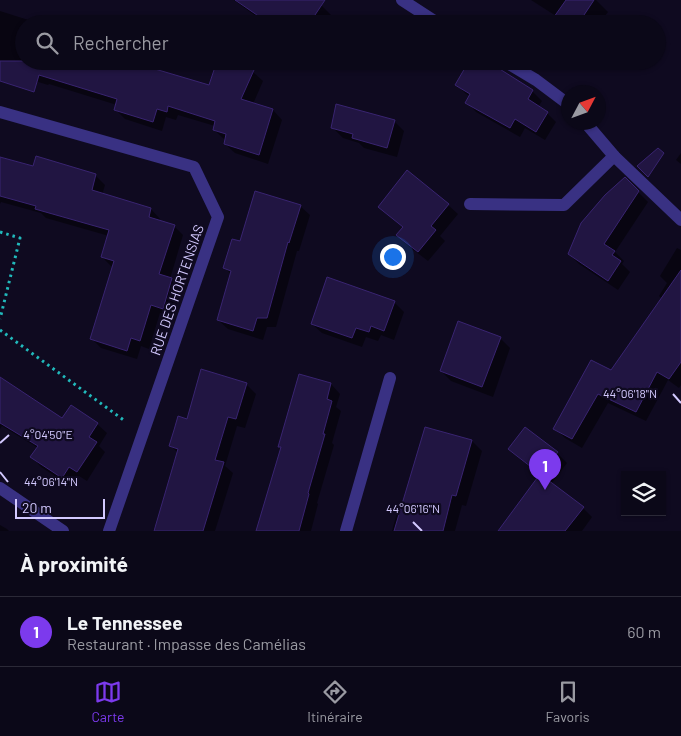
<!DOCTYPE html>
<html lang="fr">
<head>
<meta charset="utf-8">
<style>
	body { margin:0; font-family:Barlow,sans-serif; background:#191625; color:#f1f3f6 }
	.controls { position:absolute; right:15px; bottom:15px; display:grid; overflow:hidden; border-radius:0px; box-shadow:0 1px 4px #0004 }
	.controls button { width:45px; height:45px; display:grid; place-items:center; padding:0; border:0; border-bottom:1px solid #2b2937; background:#0b0818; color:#f1f3f6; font:25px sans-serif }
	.compass { position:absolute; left:561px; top:85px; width:45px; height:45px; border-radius:50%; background:#0b0818; box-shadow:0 1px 4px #0004; rotate:49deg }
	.scale { position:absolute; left:15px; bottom:12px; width:90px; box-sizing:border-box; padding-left:5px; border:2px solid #d3c9ff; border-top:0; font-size:14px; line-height:18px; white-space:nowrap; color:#d3c9ff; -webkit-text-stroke:4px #0f0a20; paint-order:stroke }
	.you { position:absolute; left:392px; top:256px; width:18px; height:18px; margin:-12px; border:4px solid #fff; border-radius:50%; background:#1a73e8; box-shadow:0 0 0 8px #1a73e833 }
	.badge { display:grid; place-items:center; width:32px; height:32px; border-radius:50%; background:#7c3aed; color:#fff; font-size:16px; font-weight:700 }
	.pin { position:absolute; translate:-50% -41px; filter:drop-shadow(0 1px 2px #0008) }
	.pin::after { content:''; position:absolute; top:26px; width:18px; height:15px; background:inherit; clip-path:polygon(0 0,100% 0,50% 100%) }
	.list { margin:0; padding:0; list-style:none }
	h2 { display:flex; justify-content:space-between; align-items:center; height:65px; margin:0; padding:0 20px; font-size:21px }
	h2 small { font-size:16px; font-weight:400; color:#9a9aa2 }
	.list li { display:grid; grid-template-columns:32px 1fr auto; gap:15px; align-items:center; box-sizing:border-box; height:70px; padding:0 20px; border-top:1px solid #2b2937 }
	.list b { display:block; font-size:19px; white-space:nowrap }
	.list p { margin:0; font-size:16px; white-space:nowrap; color:#9a9aa2 }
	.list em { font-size:16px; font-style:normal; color:#9a9aa2 }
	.icon { flex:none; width:28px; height:28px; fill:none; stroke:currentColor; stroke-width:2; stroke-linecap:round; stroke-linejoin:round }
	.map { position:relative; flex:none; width:681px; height:531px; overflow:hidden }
	.search { position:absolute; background:#0b0818; box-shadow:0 1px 4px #0004; left:15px; right:15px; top:15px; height:55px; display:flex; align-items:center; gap:12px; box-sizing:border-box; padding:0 18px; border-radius:28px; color:#9a9aa2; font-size:19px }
	.sheet { height:135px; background:#0b0818 }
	nav { display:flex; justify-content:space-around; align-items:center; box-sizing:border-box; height:70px; border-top:1px solid #2b2937; background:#0b0818; font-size:14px; color:#9a9aa2 }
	nav a { display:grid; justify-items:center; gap:2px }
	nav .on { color:#7c3aed }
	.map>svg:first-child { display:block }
</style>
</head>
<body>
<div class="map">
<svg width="681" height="531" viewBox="0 0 681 531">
	<rect width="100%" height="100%" fill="#0f0a20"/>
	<g fill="#0007">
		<polygon points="234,0 314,0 321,5 331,15 325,24 267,24 239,4"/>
		<polygon points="531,0 596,0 608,12 599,24 550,24 556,16"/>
		<polygon points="0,11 41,24 24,24 24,61 140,61 141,62 140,66 210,87 253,72 263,81 253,104 273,110 282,120 268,164 235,153 225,144 226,140 224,139 214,130 215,126 178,115 176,120 166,117 162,131 125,119 116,110 117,105 49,84 48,85 0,70"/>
		<polygon points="570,61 580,61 577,66"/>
		<polygon points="491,65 532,91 542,101 538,107 547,113 556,122 545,140 525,128 520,137 476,112 467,102 470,96 466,94 456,84"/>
		<polygon points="394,121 404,131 397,157 364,148 359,143 343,138 333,128"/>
		<polygon points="681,153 681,164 676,160"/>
		<polygon points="36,157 96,176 105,185 102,195 151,209 160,219 159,221 174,226 183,235 170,279 181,289 173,317 160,313 149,349 141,346 137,359 101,348 92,339 114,267 111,266 102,257 109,236 46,218 41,213 1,202 0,204 0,158 34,167"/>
		<polygon points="625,179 648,202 615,252 624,261 622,264 630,272 618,290 579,264 569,254"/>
		<polygon points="448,205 458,214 440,236 445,241 428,261 407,245 398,235 404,228 389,216 379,207"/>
		<polygon points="300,206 310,215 299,251 297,251 276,327 267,327 263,340 228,329 218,320 231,274 225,268"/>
		<polygon points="677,248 681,250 681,385 679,388 668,380 646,421 608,403 582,448 565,438 555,428 612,371 662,299 659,296 667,283 660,276"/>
		<polygon points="394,302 404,312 394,340 381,335 378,341 366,337 362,347 322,333 312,324"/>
		<polygon points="500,338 510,348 493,397 451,381 441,371"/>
		<polygon points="0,380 62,420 97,424 107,433 99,446 105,452 87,481 79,476 72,487 41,467 32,457 38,448 2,426 0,429"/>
		<polygon points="246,384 256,394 245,428 237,426 225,466 233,473 215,531 153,531 155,526 157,526 178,453 171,446 188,420"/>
		<polygon points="331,384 340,394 336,407 341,411 332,443 334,445 317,503 318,504 311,531 257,531 282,448 280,446"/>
		<polygon points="426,428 472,441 482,451 466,506 462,505 455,531 392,531 398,509 402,510"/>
		<polygon points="509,448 557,453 567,463 551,484 583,508 592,517 582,531 499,531 541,475 520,459"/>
		<polygon points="0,525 7,529 9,531 0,531"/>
	</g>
	<g fill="#211542" stroke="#392471">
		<polygon points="235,0 325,0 309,24 270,24"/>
		<polygon points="566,0 594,0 578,24 549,24"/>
		<polygon points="0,61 128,61 209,85 217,61 258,61 241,99 273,109 259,155 224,144 226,134 213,130 215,121 168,106 167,112 157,109 153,122 114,110 117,99 39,75 34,92 0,81"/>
		<polygon points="469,61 487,61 533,90 528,99 548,112 536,132 515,119 510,128 465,103 470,94 455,85"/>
		<polygon points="336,104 395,120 387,148 352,138 353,134 331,128"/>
		<polygon points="658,148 664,153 648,177 637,166"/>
		<polygon points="36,156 96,174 92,190 151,208 149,217 175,225 159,274 172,278 163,309 151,305 140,341 131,338 127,351 90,339 114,261 101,257 109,230 35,209 36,206 0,196 0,157 33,166"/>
		<polygon points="407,170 449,204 431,226 436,230 418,252 396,235 403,227 378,207"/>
		<polygon points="625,177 639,191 604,244 615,251 612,255 621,261 608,281 568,254 581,223 605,195"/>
		<polygon points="255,191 301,205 289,243 288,242 267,318 257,318 253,331 217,320 231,271 223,268 232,239 240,241"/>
		<polygon points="681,270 681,362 669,379 657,372 636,412 598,394 572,439 553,429 591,360 611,370"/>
		<polygon points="327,277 395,301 384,331 371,326 369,332 356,328 352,338 311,324"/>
		<polygon points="458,321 501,337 482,387 440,371"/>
		<polygon points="201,369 247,383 236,419 228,417 215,460 224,462 203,531 154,531 178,449 169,446 174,430 178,416 187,419"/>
		<polygon points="299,374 331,383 327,399 332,401 323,434 325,434 308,493 309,494 299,531 256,531 281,447 278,447"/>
		<polygon points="0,377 62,418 71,405 98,423 89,437 97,442 77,472 69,467 62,478 30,457 38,446 0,423"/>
		<polygon points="425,427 472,440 456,496 452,495 443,531 394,531"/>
		<polygon points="525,427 558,452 540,474 508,449"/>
		<polygon points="540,474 584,507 565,531 498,531"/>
	</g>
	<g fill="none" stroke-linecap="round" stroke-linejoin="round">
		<g stroke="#21b9bb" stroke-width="3" stroke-dasharray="2.5 4" stroke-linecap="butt">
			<polyline points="0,232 20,238 0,319"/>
			<polyline points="0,330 125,421"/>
		</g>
		<polyline stroke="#393183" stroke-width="12" points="470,204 564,205 614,156"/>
		<g stroke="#393183" stroke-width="12">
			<polyline points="402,0 439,24"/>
			<polyline points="504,61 536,80 568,104"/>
			<polyline points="0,112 194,167 218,217 109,531"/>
			<polyline points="585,122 614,156 681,220"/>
			<polyline points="0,488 63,531"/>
			<polyline points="346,531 390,378"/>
		</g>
	</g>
	<path fill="none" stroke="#d3c9ff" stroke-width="2" d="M673,394L681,403M0,443L9,435M0,472L8,482M413,522L422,531"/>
	<g text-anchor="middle" stroke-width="4.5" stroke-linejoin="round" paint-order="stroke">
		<g font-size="14" fill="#d3c9ff" stroke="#0f0a20">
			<text transform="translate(177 290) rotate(-71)" y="5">RUE DES HORTENSIAS</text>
		</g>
	</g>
	<g font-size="12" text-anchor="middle" fill="#d3c9ff" stroke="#0f0a20" stroke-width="4.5" stroke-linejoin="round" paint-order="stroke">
		<text x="630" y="398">44°06'18"N</text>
		<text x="48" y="439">4°04'50"E</text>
		<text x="51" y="486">44°06'14"N</text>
		<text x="413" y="513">44°06'16"N</text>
	</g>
</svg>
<div class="controls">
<button><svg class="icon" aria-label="layers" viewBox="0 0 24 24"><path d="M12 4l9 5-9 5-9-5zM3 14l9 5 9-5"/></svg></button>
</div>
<svg class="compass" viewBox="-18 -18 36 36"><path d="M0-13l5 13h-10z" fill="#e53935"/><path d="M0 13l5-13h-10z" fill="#9a9aa2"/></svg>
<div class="scale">20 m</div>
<div class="you"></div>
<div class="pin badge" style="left:545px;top:490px">1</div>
<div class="search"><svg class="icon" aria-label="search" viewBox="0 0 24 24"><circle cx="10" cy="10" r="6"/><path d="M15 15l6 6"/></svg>Rechercher</div>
</div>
<section class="sheet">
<h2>À proximité<small></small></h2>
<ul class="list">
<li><span class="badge">1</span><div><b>Le Tennessee</b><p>Restaurant · Impasse des Camélias</p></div><em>60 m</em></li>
</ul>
</section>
<nav>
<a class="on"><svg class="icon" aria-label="map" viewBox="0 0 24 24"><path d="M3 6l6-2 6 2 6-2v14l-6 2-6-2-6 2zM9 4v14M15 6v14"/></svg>Carte</a>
<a><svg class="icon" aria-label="directions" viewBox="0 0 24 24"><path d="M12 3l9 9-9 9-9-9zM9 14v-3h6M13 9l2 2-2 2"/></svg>Itinéraire</a>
<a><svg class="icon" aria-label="saved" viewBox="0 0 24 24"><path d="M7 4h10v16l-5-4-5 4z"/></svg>Favoris</a>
</nav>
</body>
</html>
